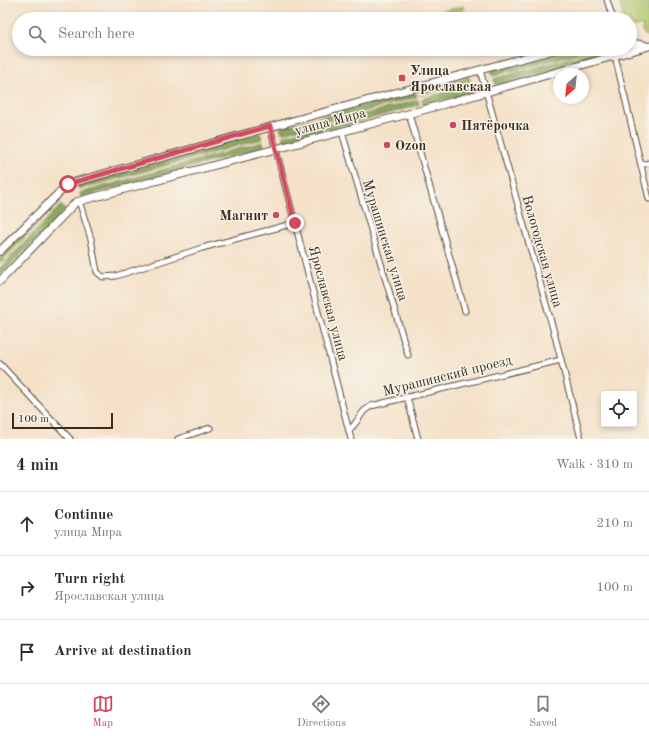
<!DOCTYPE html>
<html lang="en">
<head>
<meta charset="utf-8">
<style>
	body { margin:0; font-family:"Old Standard TT",serif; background:#f7f7f7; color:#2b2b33 }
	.controls { position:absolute; right:12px; bottom:12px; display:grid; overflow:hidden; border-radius:4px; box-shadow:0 2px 6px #0003 }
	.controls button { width:36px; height:36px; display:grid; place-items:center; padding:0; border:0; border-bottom:1px solid #e1e1e2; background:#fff; color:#2b2b33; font:20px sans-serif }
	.compass { position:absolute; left:553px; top:68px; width:36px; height:36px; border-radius:50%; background:#fff; box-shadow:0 2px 6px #0003; rotate:207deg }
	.scale { position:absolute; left:12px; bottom:10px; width:101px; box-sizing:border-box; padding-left:4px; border:2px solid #3b2a1e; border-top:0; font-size:11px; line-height:14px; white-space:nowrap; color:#3b2a1e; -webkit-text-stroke:3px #f7f3e8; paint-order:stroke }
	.stop { position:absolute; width:12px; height:12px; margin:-9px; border:3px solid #d1495b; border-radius:50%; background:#fff }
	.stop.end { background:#d1495b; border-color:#fff; box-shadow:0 1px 4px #0008 }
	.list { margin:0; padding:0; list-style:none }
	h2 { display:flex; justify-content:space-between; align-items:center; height:52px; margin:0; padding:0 16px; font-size:17px }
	h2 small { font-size:13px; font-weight:400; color:#7c7c81 }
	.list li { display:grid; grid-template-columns:26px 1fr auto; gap:12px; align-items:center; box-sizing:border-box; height:64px; padding:0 16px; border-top:1px solid #e1e1e2 }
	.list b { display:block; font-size:15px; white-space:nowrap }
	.list p { margin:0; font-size:13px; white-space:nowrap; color:#7c7c81 }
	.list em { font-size:13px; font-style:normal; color:#7c7c81 }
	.icon { flex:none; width:22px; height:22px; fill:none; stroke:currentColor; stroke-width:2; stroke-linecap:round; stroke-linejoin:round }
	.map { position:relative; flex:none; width:649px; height:439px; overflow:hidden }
	.search { position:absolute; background:#fff; box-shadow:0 2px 6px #0003; left:12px; right:12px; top:12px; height:44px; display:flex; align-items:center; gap:10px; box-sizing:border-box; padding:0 14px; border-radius:22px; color:#7c7c81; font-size:15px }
	.sheet { height:244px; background:#fff }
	nav { display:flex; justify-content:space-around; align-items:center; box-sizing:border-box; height:56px; border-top:1px solid #e1e1e2; background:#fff; font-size:11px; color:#7c7c81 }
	nav a { display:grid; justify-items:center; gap:2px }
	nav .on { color:#d1495b }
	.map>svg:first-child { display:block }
</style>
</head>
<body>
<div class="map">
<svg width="649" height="439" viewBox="0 0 649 439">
	<rect width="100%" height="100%" fill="#f7f3e8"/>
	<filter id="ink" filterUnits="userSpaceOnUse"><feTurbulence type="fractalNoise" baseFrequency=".025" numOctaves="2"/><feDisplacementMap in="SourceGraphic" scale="8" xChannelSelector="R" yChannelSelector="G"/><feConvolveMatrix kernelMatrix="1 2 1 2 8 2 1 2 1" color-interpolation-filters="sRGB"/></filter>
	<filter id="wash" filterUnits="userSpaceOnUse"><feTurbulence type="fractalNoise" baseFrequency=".012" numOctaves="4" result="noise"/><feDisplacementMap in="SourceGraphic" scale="16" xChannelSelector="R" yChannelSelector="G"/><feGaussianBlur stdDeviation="0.9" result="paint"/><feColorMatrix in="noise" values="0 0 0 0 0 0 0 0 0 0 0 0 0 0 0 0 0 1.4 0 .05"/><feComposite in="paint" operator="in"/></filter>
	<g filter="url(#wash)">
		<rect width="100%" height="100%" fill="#f4e1c8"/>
		<g fill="#acc46a" stroke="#747744">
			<polygon points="619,0 649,0 649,36 646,36 643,33 642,25 630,27 630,19 624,19"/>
			<polygon points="463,6 465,19 425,19 424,16"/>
		</g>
		<g fill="#89aa5e" stroke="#626a3e">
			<polygon points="568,49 592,49 493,76 491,70"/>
			<polygon points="603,49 605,49 606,53 593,57 594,59 496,85 494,79"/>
			<polygon points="469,76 470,82 421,95 419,90"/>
			<polygon points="471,85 473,92 423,105 422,99"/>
			<polygon points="415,91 417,97 282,133 280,128"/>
			<polygon points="418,100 419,105 284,142 283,136"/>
			<polygon points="260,133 262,139 79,189 78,185"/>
			<polygon points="263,142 264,147 81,197 80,193"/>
			<polygon points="55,200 58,203 0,263 0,255"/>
			<polygon points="61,205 65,210 0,276 0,268"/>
		</g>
	</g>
	<g filter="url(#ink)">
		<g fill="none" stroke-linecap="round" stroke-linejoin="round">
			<defs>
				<g id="minor">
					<polyline points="607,0 613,19"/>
					<polyline points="615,49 615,56 649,199"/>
					<polyline points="480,70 555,336 581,439"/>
					<polyline points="409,114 465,311"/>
					<polyline points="270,127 351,439"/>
					<polyline points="342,132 408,355"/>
					<polyline points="641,165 649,163"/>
					<polyline points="79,201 91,239 97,272 103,277 116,276 202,248 295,223"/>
					<polyline points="0,364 70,439"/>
					<polyline points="407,397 418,439"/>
					<polyline points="349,430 354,425 364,411 371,406 561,360"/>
					<polyline points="178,439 210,428"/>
				</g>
				<g id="tertiary">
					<polyline points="630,43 644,45"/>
					<polyline points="0,251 68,184 270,127 557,49"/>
					<polyline points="0,281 76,202 423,110 649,46"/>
				</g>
			</defs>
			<use href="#minor" stroke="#574538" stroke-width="7"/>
			<use href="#tertiary" stroke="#574538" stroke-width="9"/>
			<use href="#minor" stroke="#fff" stroke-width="5"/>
			<use href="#tertiary" stroke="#fff" stroke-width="7"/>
		</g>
	</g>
	<g fill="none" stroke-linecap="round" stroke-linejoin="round" filter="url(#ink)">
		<polyline stroke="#d1495b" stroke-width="5" points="68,184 270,126 295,223"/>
	</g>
	<g fill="#d1495b" stroke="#f7f3e8" stroke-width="1.5">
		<rect x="398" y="74" width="8" height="8" rx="2"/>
		<circle cx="453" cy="125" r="4"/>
		<circle cx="387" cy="145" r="4"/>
		<circle cx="276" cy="215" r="4"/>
	</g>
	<g text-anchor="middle" stroke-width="3" stroke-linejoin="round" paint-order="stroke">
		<g font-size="14" font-weight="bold" fill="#3b2a1e" stroke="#f7f3e8" text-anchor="start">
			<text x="410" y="75">Улица<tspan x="410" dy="16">Ярославская</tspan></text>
			<text x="461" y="130">Пятёрочка</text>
			<text x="395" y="150">Ozon</text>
			<text x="268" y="220" text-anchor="end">Магнит</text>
		</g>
		<g font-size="14" fill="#3b2a1e" stroke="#f7f3e8">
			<text transform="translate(330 121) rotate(-15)" y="5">улица Мира</text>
			<text transform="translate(386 240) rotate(73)" y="5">Мурашинская улица</text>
			<text transform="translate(543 251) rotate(74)" y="5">Вологодская улица</text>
			<text transform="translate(329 303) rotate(75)" y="5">Ярославская улица</text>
			<text transform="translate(447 375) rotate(-14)" y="5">Мурашинский проезд</text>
		</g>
	</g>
</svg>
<div class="controls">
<button><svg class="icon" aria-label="locate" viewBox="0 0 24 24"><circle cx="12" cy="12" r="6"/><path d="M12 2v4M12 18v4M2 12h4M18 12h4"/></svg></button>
</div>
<svg class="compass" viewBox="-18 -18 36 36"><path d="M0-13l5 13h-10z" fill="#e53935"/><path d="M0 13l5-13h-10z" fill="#7c7c81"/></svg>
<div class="scale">100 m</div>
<div class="stop" style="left:68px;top:184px"></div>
<div class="stop end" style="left:295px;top:223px"></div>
<div class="search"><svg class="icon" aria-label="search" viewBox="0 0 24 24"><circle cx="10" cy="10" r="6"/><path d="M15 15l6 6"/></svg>Search here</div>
</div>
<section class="sheet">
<h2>4 min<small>Walk · 310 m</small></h2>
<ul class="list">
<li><svg class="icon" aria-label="ahead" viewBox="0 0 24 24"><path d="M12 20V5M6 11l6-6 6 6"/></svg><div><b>Continue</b><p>улица Мира</p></div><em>210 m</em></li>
<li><svg class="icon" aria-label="right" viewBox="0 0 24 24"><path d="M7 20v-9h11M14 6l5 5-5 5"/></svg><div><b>Turn right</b><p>Ярославская улица</p></div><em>100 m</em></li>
<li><svg class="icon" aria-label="arrive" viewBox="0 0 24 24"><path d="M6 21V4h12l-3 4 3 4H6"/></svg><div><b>Arrive at destination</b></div></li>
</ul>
</section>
<nav>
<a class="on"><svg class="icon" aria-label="map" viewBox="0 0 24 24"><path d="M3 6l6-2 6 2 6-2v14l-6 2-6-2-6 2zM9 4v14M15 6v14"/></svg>Map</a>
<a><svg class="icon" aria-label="directions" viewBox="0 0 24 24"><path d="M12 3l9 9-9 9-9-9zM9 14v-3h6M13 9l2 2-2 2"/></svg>Directions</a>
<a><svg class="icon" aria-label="saved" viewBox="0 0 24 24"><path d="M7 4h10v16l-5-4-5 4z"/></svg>Saved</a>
</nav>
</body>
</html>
